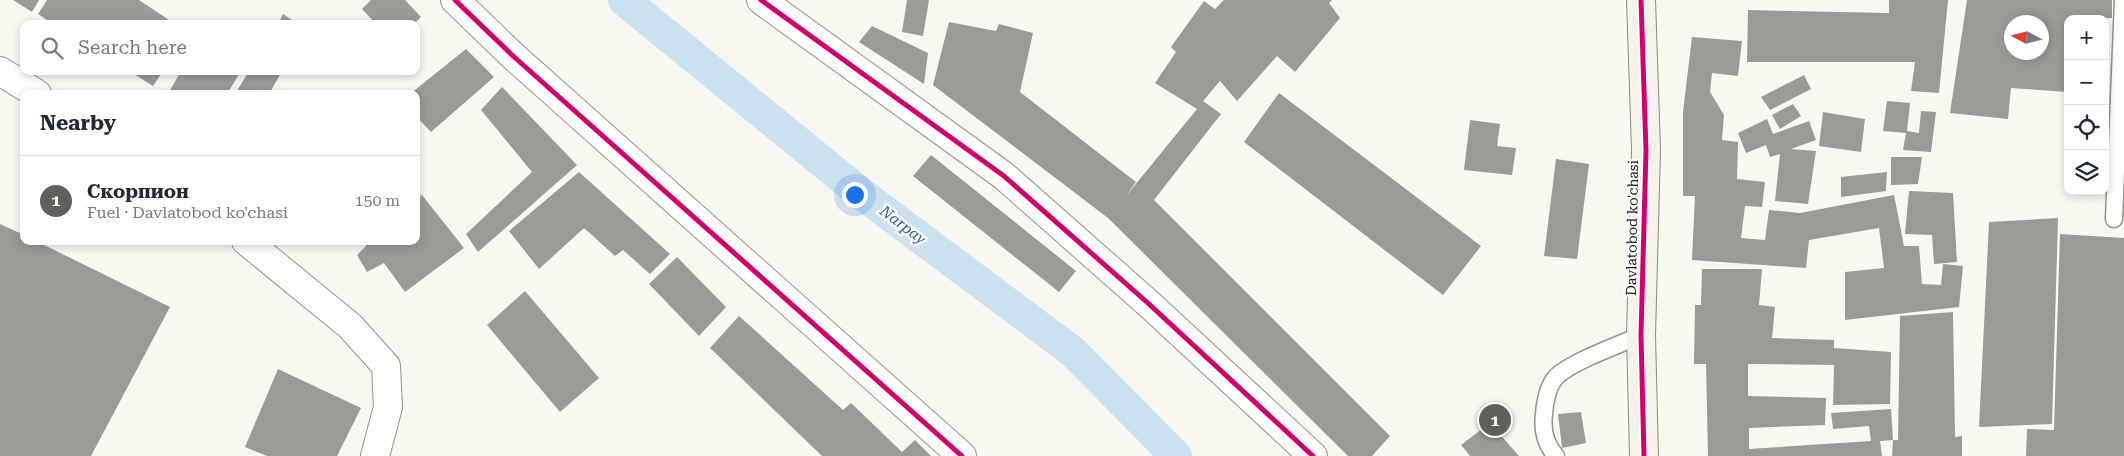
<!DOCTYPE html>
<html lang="en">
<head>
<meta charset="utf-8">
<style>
	body { margin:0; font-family:"Roboto Serif",serif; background:#f2f2f3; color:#1f2937 }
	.controls { position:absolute; right:15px; top:15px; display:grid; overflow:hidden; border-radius:10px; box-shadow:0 2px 8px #0003 }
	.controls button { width:45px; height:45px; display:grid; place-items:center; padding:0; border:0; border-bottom:1px solid #e0e1e3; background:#fff; color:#1f2937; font:25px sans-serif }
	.compass { position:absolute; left:2004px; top:15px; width:45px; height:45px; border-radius:50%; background:#fff; box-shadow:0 2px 8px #0003; rotate:277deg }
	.you { position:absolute; left:854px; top:194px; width:18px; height:18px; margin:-12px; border:4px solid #fff; border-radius:50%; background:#1a73e8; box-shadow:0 0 0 8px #1a73e833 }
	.badge { display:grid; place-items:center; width:32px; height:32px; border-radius:50%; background:#5f5f5c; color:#fff; font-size:16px; font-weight:700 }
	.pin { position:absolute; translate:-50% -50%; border:2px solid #fff; box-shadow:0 1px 5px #0006 }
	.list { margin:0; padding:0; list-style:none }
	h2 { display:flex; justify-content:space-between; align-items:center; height:65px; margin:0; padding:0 20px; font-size:21px }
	h2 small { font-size:16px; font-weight:400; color:#747a83 }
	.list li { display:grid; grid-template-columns:32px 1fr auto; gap:15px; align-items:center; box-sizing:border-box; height:90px; padding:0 20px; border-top:1px solid #e0e1e3 }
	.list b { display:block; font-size:19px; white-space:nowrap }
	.list p { margin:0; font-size:16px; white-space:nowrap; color:#747a83 }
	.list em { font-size:16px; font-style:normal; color:#747a83 }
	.icon { flex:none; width:28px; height:28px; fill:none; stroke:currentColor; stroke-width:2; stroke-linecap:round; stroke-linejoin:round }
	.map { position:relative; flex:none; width:2124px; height:456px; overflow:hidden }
	.search { position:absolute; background:#fff; box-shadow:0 2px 8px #0003; left:20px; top:20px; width:400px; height:55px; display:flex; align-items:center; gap:12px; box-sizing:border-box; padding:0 18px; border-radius:10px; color:#747a83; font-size:19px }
	.panel { position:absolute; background:#fff; box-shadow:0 2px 8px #0003; left:20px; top:90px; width:400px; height:155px; border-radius:10px }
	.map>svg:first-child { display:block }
</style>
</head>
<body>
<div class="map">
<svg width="2124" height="456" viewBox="0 0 2124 456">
	<rect width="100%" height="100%" fill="#f9f8f0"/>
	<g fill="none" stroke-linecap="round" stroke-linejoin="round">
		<polyline stroke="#cae1ef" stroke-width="32" points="624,0 863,195 1073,352 1176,456"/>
	</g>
	<g fill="#9c9a96" fill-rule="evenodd">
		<polygon points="13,0 39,0 32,12"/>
		<polygon points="47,0 139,0 175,24 53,24 38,14"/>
		<polygon points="371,0 405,0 421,17 414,24 376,24 362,9"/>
		<polygon points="907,0 929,0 923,36 902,32"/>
		<polygon points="1224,0 1332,0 1329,3 1340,18 1295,72 1277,56 1237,101 1220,81 1203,101 1221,114 1154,200 1390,436 1372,456 1348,456 1108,218 933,85 949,22 996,31 999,24 1033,33 1020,92 1136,182 1126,196 1197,109 1155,83 1176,52 1171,47 1204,1 1215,9"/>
		<polygon points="1889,0 1948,0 1939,93 1911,91 1915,62 1747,62 1748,10 1889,13"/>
		<path d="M1967,0H2112V18L2068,19V92L2011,88L2008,119L1950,113ZM2012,22H2042V52H2012Z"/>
		<polygon points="283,14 298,24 278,24"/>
		<polygon points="872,26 928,53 924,84 859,42"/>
		<polygon points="1692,37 1742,41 1738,76 1712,73 1710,92 1724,115 1722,140 1738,142 1737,179 1765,182 1762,207 1745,206 1741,238 1765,240 1769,210 1800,213 1894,195 1904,246 1919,246 1922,284 1941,285 1943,264 1963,266 1959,307 1845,320 1845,272 1884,268 1879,228 1809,240 1806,268 1692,260 1695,196 1683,196 1683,112"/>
		<polygon points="466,49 494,77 431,132 416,116 416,94 410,94"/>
		<polygon points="129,71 163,71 153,86"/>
		<polygon points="181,71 241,71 227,94 168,94"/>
		<polygon points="249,71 282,71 269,94 235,94"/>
		<polygon points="1804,75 1811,89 1770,110 1761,97"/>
		<polygon points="502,87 577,165 478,252 466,234 532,172 481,110"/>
		<polygon points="1279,93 1481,246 1443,295 1244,142"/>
		<polygon points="1887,101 1910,103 1907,131 1919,133 1921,111 1936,112 1931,152 1903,150 1906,133 1883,131"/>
		<polygon points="1793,104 1801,116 1780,129 1772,115"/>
		<polygon points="1823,112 1865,119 1861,152 1819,146"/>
		<polygon points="1767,119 1773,134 1809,121 1816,140 1791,149 1816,151 1808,204 1775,201 1780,154 1770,157 1766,145 1746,153 1738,133"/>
		<polygon points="1470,120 1500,124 1497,146 1516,148 1512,175 1464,170"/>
		<polygon points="931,155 1076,271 1059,292 913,176"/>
		<polygon points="1891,157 1922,157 1918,184 1891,185"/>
		<polygon points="1556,159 1589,164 1577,259 1544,256"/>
		<polygon points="579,172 670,254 650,274 623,250 615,256 584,228 539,269 509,231"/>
		<polygon points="1887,172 1886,191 1841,197 1841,177"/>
		<polygon points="1909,191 1953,193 1957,262 1934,264 1932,235 1905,234"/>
		<polygon points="422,195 464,248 405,292 384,263 367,272 357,255 366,246 363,241 416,241 416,200"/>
		<polygon points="2058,218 2052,424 1979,427 1989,222"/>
		<polygon points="0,224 24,235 24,241 36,241 170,307 91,456 0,456"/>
		<polygon points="2060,234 2124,238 2124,456 2026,456 2027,429 2054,430"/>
		<polygon points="677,257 726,307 699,336 649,284"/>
		<polygon points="1702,269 1762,269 1759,305 1775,307 1772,338 1834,340 1834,348 1891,352 1890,404 1833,405 1834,365 1748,364 1748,396 1826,398 1825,425 1749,428 1749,449 1871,441 1869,426 1833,429 1831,413 1891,409 1893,440 1880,441 1882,456 1708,456 1706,364 1694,364 1695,305 1701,305"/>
		<polygon points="525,291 599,378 560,412 487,325"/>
		<polygon points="1953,312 1955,437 1962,436 1962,456 1892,456 1893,440 1898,440 1900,316"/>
		<polygon points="739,316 843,410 851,403 902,452 915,440 931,456 822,456 710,348"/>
		<polygon points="278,369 361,408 337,456 267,456 245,447"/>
		<polygon points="1581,412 1586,443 1562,448 1558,414"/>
		<polygon points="1490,423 1519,456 1470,456 1461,445"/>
	</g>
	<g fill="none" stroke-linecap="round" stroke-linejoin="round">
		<defs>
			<g id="lane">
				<polyline points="2114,219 2123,0"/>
				<path d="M1556,456C1545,444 1542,430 1544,414C1545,402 1548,384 1558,375C1578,359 1617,346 1641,335"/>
			</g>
			<g id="street">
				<polyline points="455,0 512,55 962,456"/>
				<polyline points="761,0 1004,176 1149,304 1313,456"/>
				<polyline points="0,71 37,94"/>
				<polyline points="246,241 350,326 386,366 388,407 375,456"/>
			</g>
			<polyline id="secondary" points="1641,0 1646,150 1641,335 1644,456"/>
		</defs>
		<use href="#lane" stroke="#93928f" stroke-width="19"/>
		<use href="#street" stroke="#93928f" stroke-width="30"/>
		<use href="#secondary" stroke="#898985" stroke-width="30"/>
		<use href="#lane" stroke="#fefefd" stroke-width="16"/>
		<use href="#street" stroke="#fefefd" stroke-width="28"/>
		<use href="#secondary" stroke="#f3f3e9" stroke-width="28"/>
		<defs>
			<g id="cycleway">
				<polyline points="455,0 512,55 962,456"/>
				<polyline points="761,0 1004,176 1149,304 1313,456"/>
				<polyline points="1641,0 1646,150 1641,335 1644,456"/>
			</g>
		</defs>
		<use href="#cycleway" stroke="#fff" stroke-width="8"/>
		<use href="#cycleway" stroke="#d6006c" stroke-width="5"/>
	</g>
	<g text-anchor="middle" stroke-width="5" stroke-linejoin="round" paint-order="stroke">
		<g font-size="14" fill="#0c0c0c" stroke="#fff">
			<text transform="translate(1632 228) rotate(-89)" y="5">Davlatobod ko'chasi</text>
		</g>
		<g font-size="15" font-style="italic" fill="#235a8f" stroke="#fff">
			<text transform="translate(903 225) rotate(37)" y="5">Narpay</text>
		</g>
	</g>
</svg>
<div class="controls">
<button>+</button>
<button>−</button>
<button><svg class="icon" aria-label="locate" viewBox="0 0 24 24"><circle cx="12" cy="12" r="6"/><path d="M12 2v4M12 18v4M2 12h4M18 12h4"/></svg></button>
<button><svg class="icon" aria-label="layers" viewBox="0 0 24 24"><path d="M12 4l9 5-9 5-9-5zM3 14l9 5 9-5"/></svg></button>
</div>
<svg class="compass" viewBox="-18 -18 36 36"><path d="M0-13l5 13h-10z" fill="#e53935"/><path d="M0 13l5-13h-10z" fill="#747a83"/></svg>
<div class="you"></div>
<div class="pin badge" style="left:1495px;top:420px">1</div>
<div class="search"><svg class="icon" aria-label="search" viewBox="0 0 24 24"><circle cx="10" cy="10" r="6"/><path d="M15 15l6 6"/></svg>Search here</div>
<section class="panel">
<h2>Nearby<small></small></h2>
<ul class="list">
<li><span class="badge">1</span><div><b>Скорпион</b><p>Fuel · Davlatobod ko'chasi</p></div><em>150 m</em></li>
</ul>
</section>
</div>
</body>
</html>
